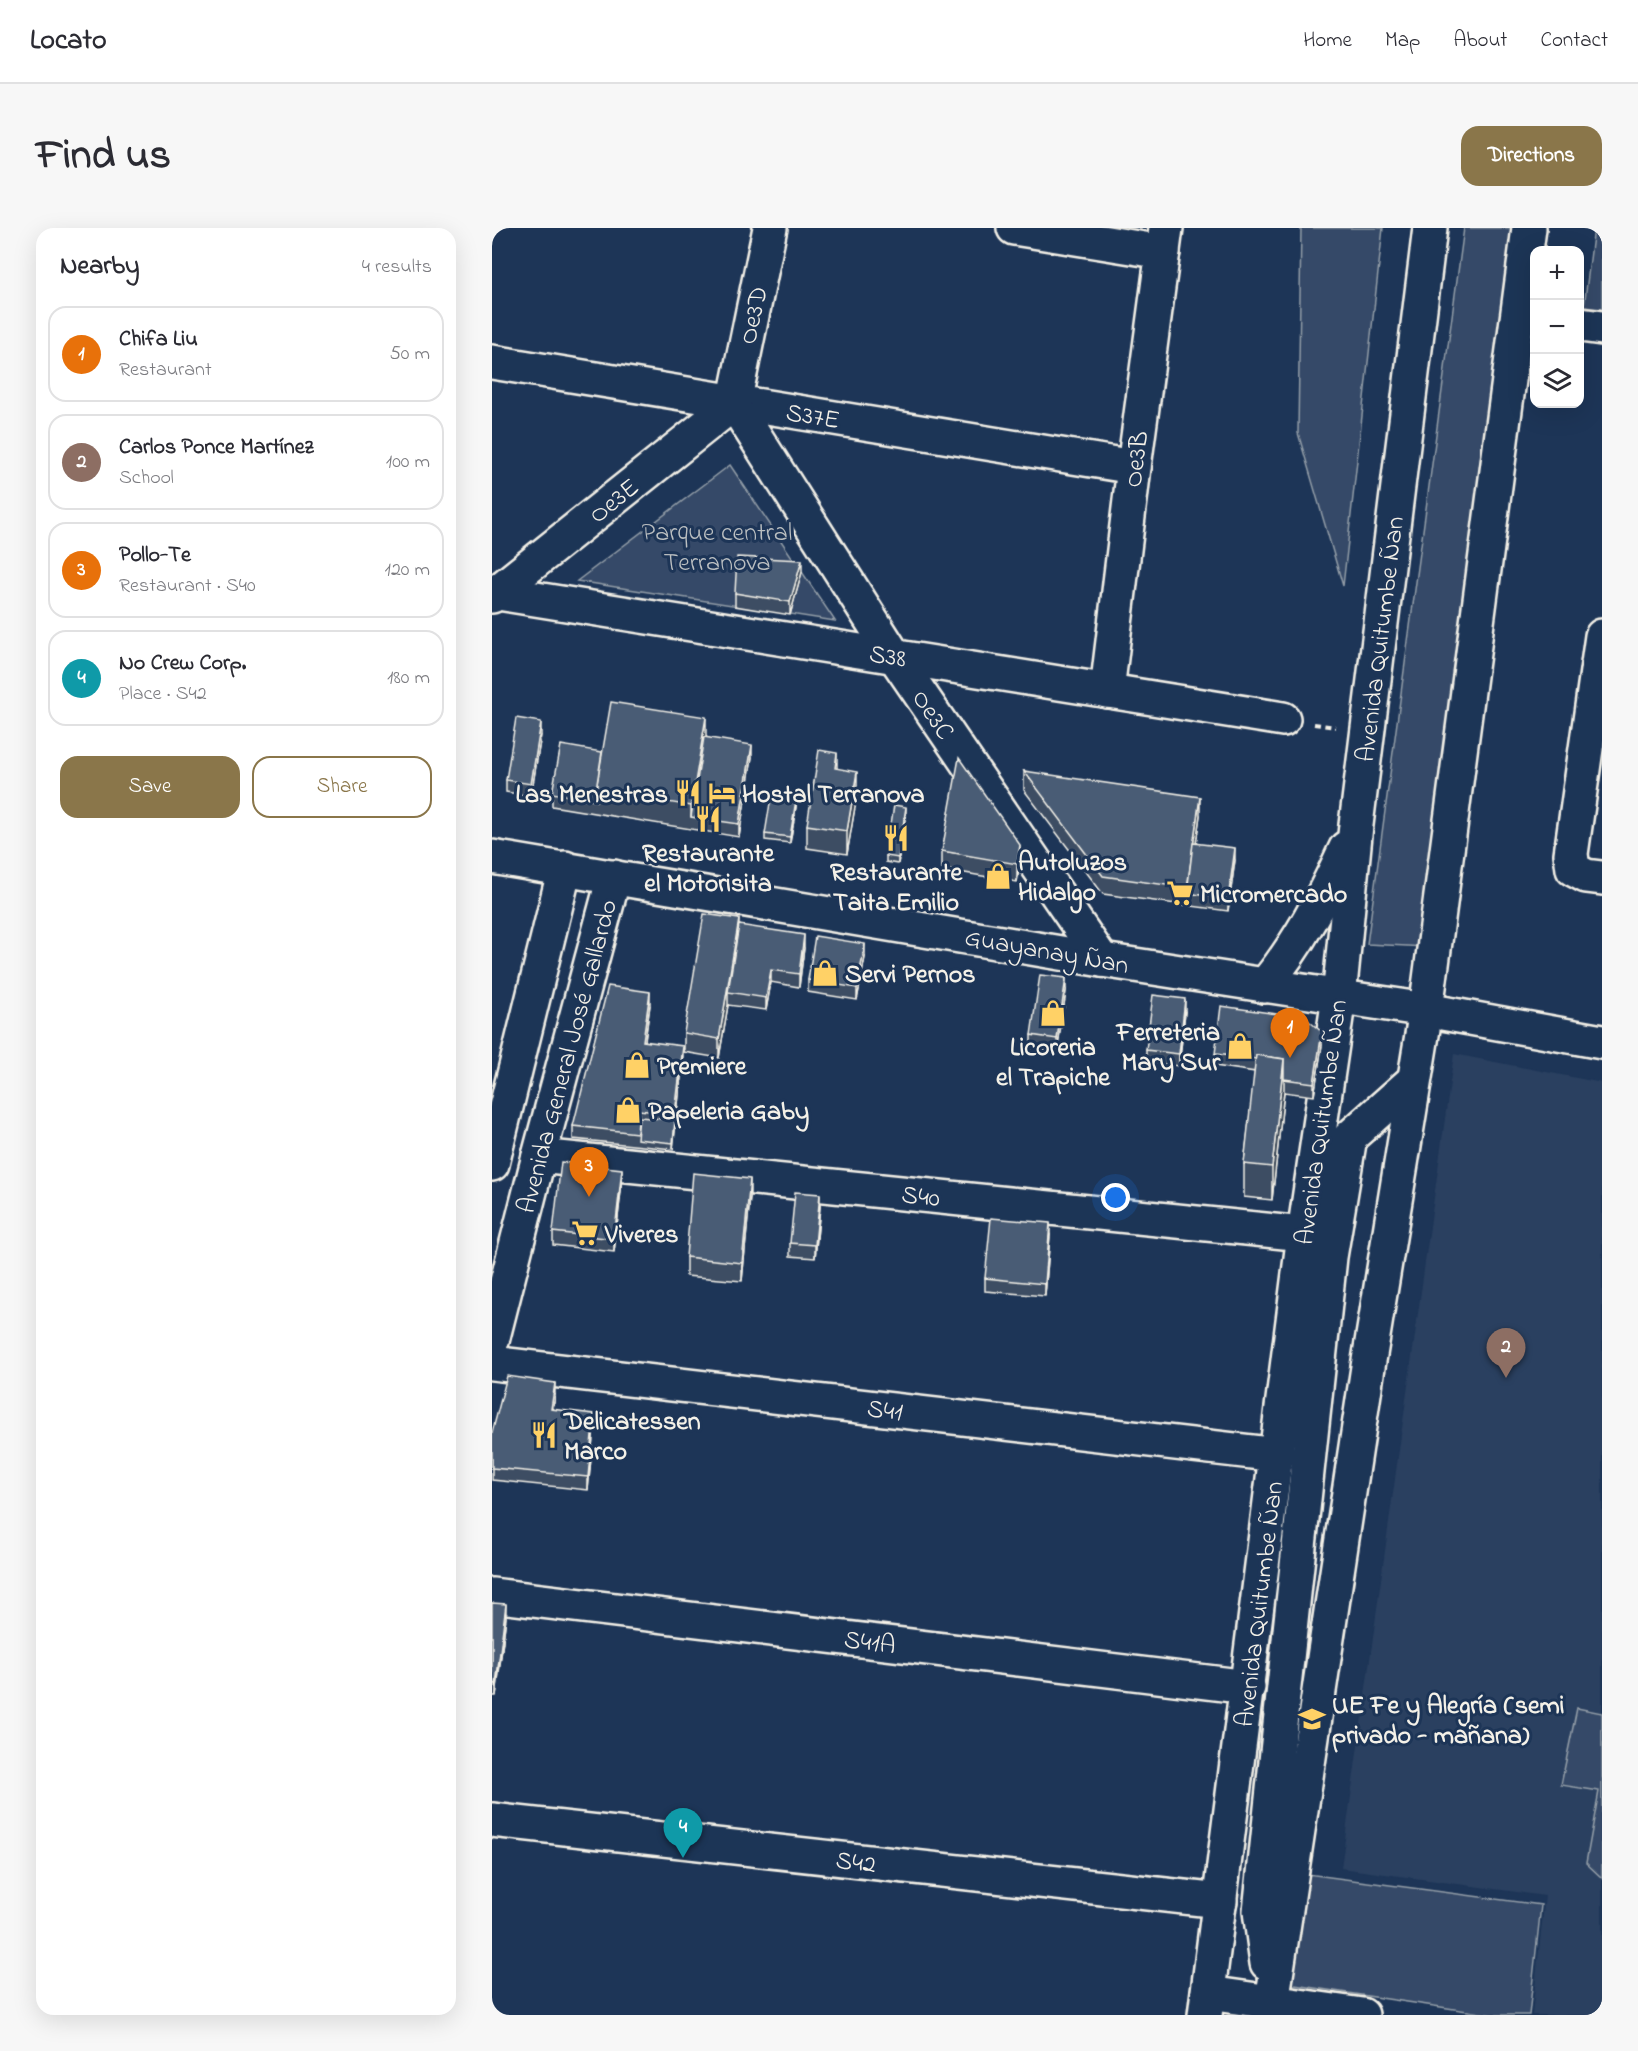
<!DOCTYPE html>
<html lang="en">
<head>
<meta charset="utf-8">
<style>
	body { margin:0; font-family:"Indie Flower",sans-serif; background:#f7f7f7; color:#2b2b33 }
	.controls { position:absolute; right:18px; top:18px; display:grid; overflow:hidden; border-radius:12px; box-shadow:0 6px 24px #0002 }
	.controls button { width:54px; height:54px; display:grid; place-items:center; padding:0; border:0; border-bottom:2px solid #e1e1e2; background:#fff; color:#2b2b33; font:30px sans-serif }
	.you { position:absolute; left:624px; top:970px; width:21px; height:21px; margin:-15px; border:4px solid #fff; border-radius:50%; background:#1a73e8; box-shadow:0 0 0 9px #1a73e833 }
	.badge { display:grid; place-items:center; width:39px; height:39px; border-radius:50%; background:#8a764a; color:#fff; font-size:20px; font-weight:700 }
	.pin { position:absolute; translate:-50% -50px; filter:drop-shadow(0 2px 3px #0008) }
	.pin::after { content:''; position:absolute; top:32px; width:21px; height:18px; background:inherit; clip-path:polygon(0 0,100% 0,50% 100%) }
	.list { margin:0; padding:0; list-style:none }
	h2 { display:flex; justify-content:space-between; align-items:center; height:78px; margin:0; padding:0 24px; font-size:26px }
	h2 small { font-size:20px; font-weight:400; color:#7c7c81 }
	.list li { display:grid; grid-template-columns:39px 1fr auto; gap:18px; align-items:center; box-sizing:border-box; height:96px; margin:0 12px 12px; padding:0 12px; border:2px solid #e1e1e2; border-radius:18px }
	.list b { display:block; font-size:22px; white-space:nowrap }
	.list p { margin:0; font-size:20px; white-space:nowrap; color:#7c7c81 }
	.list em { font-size:20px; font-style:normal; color:#7c7c81 }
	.actions { display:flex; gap:12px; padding:18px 24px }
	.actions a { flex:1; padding:14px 0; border:2px solid #8a764a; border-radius:18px; text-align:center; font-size:21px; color:#8a764a }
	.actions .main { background:#8a764a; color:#fff }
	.icon { flex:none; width:33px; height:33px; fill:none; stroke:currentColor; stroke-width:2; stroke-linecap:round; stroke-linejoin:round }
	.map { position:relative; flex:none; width:1110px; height:1787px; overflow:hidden; border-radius:18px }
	header { display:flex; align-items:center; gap:36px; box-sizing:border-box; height:84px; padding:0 30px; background:#fff; border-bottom:2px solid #e1e1e2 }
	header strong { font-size:28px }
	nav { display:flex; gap:33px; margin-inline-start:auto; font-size:21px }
	.intro { display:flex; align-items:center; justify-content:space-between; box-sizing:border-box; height:144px; padding:0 36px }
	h1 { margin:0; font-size:42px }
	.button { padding:15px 27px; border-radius:18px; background:#8a764a; color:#fff; font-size:21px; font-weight:700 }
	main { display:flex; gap:36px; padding:0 36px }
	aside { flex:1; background:#fff; border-radius:18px; box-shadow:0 6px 24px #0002 }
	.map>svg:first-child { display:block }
</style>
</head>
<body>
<header>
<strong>Locato</strong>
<nav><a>Home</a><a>Map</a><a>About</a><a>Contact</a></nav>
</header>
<div class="intro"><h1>Find us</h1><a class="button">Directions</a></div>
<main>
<aside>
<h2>Nearby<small>4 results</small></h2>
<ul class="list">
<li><span class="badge" style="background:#e8710a">1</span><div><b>Chifa Liu</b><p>Restaurant</p></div><em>50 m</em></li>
<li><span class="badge" style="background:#8d6e63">2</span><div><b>Carlos Ponce Martínez</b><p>School</p></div><em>100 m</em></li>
<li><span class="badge" style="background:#e8710a">3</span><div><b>Pollo-Te</b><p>Restaurant · S40</p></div><em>120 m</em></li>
<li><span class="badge" style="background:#0f9aa8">4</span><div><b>No Crew Corp.</b><p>Place · S42</p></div><em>180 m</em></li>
</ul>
<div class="actions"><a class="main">Save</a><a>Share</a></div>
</aside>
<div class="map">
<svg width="1110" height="1787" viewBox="0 0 1110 1787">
	<rect width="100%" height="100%" fill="#1d3557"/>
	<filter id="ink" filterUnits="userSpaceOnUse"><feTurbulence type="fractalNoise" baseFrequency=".0167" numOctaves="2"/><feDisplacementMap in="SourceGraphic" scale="12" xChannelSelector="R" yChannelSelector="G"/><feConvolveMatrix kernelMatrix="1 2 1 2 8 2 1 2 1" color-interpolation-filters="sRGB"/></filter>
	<g filter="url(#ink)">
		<polygon fill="#2a4060" points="962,826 1110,855 1110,1787 1040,1787 1053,1668 849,1640"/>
		<g fill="#354a67" stroke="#949ea8" stroke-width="1.5">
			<polygon points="809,0 891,0 851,358 806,205"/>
			<polygon points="972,0 1024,0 935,719 875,716"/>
			<polygon points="1102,0 1110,0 1110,81 1092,79"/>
			<polygon points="238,237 343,393 85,353"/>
			<polygon points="1085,1480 1110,1485 1110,1650 1094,1635 1107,1563 1069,1557"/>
			<polygon points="815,1646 1049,1677 1037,1787 1002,1787 796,1756"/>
		</g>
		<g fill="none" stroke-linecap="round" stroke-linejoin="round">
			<defs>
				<g id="minor">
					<polyline points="522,0 671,24"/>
					<polyline points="1088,97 1110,100"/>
					<polyline points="0,134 642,239"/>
					<polyline points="242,175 403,429 610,732"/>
					<polyline points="242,175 278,0"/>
					<polyline points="0,364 791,491"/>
					<polyline points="0,368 242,175"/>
					<polyline points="1110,408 1079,626 1081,641 1094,648 1110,650"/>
					<polyline points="615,463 642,239 674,0"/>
					<polyline points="47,928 812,1006"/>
					<polyline points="0,936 73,640"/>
					<polyline points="0,1113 47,928 122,649"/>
					<polyline points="0,1135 786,1227"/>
					<polyline points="0,1367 756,1459"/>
					<polyline points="0,1592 728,1673"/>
					<polyline points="775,1735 768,1683 838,1029 858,909 922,852"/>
					<polyline points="716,1765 870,1787"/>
					<polyline points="780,1774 876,1139 934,782"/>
					<polyline points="713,1787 812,1006 847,769"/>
				</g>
				<g id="major">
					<polyline points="0,629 610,732 934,782 1110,814"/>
					<path d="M772,758C807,716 831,670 854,620"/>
					<polyline points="847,769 864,597 938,0"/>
					<polyline points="934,782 1037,0"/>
				</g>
			</defs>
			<use href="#minor" stroke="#f4f1e8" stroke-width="38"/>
			<use href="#major" stroke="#f4f1e8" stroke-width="38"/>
			<polyline stroke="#f4f1e8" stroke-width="4" stroke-dasharray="6 4.5" stroke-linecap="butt" points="822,496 844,499"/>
			<use href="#minor" stroke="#1d3557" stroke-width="33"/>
			<use href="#major" stroke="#1d3557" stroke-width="33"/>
		</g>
		<g fill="#3e4e64" stroke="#f4f1e8" stroke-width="1.5">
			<polygon points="310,344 298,387 243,378 243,365"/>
			<polygon points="49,507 39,568 14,564 14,552"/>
			<polygon points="214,509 260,529 247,609 60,578 60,565 110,524"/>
			<polygon points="345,541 365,567 355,626 315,620 315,597"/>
			<polygon points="532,543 708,587 704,615 743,632 736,683 611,666 532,562"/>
			<polygon points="304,579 298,615 273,612 273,606"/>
			<polygon points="414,585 406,636 394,634 394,628"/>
			<polygon points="450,623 528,635 525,654 450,641"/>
			<polygon points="247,697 312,720 307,759 279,754 274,782 236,777 227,830 192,824 192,805"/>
			<polygon points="373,729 365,772 316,764 316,752"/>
			<polygon points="574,763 565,824 539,820 539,807"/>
			<polygon points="158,777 153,813 191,831 181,921 81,911 81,898"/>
			<polygon points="693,784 687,838 654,834 654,822"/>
			<polygon points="830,817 822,868 792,864 780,972 752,969 752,936 763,844 723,838 723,826"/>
			<polygon points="130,954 122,1024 61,1017 61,1004"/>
			<polygon points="258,969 250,1053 194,1048 194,1029"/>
			<polygon points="328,979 323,1030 298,1028 298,1015"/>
			<polygon points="558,1007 553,1068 493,1063 493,1050"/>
			<polygon points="63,1167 61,1181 102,1198 96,1262 0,1252 0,1205"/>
			<polygon points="0,1375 14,1389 4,1468 0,1468"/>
		</g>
		<g fill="#324051" stroke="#f4f1e8" stroke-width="1.5">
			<polygon points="310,332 310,344 298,387 298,374"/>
			<polygon points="214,489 214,513 199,589 199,578"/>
			<polygon points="49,494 49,507 39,568 39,556"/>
			<polygon points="260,517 260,529 247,609 247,596"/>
			<polygon points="345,525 345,549 343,540"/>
			<polygon points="365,544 365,567 355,626 355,603"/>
			<polygon points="708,569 708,587 697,666 695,665 695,678 695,660"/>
			<polygon points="304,572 304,579 298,615 298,609"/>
			<polygon points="414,579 414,585 406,636 406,630"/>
			<polygon points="528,617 528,635 525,654 525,636"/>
			<polygon points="743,620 743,632 736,683 736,671"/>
			<polygon points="247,691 247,710 236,764 236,777 227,830 227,811"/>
			<polygon points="312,707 312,720 307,759 307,746"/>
			<polygon points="373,716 373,729 365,772 365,760"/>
			<polygon points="279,742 279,754 274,782 274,770"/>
			<polygon points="574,750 574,763 565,824 565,811"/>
			<polygon points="158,764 158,777 151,826 151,813"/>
			<polygon points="693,771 693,784 687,838 687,826"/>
			<polygon points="830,804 830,817 822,868 822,855"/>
			<polygon points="191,818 191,831 181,921 183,886"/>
			<polygon points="792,831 792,863 780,972 780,939"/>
			<polygon points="130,941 130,954 122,1024 122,1011"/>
			<polygon points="258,951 258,969 250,1053 250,1035"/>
			<polygon points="328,966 328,979 323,1030 323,1017"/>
			<polygon points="558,995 558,1007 553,1068 553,1056"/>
			<polygon points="63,1155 63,1167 59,1194 59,1181"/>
			<polygon points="102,1186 102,1198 96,1262 96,1249"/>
			<polygon points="14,1376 14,1389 4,1468 4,1456"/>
		</g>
		<g fill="#485b74" stroke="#f4f1e8" stroke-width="1.5">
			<polygon points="245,329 310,332 298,374 243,365"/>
			<polygon points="119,474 214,489 199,578 104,562"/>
			<polygon points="24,490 49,494 39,556 14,552"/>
			<polygon points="212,509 260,517 247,596 199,589"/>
			<polygon points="69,517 110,524 104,562 104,573 60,565"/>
			<polygon points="327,522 345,525 343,540 365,544 355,603 315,597"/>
			<polygon points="467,530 528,617 525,636 450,623"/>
			<polygon points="532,543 708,569 695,660 611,648"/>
			<polygon points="279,569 304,572 298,609 273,606"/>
			<polygon points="402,577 414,579 406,630 394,628"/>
			<polygon points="701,615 743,620 736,671 695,665"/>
			<polygon points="212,686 247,691 227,811 192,805"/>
			<polygon points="247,697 312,707 307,746 279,742 274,770 236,764"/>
			<polygon points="323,708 373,716 365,760 316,752"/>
			<polygon points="548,747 574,750 565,811 539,807"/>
			<polygon points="116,758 158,764 151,813 191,818 183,886 147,882 145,905 81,898"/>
			<polygon points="661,767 693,771 687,826 654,822"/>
			<polygon points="729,778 813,790 830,804 822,855 792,851 792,831 764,827 764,831 723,826"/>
			<polygon points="764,827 792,831 780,939 752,936"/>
			<polygon points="147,889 183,892 181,915 145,911"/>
			<polygon points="69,934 130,941 122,1011 61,1004"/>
			<polygon points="201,945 258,951 250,1035 194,1029"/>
			<polygon points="303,964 328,966 323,1017 298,1015"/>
			<polygon points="499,990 558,995 553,1056 493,1050"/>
			<polygon points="15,1148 63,1155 59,1181 102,1186 96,1249 0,1240 0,1205"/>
			<polygon points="0,1375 14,1376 4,1456 0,1455"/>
		</g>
	</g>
	<defs>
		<symbol id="restaurant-bare" viewBox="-9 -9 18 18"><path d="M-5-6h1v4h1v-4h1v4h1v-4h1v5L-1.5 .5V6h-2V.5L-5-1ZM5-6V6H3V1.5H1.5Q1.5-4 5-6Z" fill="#ffd166" stroke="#1d3557" stroke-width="2.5" paint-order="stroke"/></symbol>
		<symbol id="hotel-bare" viewBox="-9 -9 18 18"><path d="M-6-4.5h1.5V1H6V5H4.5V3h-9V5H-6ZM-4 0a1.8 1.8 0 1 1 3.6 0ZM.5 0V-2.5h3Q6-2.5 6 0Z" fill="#ffd166" stroke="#1d3557" stroke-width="2.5" paint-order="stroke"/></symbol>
		<symbol id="shop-bare" viewBox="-9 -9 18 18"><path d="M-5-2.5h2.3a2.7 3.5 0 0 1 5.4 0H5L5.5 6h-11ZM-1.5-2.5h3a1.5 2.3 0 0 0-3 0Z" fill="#ffd166" stroke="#1d3557" stroke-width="2.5" paint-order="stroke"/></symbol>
		<symbol id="supermarket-bare" viewBox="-9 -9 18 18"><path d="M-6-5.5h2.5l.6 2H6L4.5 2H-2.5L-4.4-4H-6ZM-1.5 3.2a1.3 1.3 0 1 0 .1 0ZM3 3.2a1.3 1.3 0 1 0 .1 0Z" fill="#ffd166" stroke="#1d3557" stroke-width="2.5" paint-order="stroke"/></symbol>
		<symbol id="school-bare" viewBox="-9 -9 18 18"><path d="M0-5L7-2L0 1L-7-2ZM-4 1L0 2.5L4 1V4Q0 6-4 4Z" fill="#ffd166" stroke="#1d3557" stroke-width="2.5" paint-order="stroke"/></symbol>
	</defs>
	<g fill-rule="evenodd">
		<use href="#restaurant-bare" x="177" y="546" width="38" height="38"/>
		<use href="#hotel-bare" x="211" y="546" width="38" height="38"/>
		<use href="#restaurant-bare" x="197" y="572" width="38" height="38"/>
		<use href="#restaurant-bare" x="385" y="591" width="38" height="38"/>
		<use href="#shop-bare" x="487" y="629" width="38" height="38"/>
		<use href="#supermarket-bare" x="669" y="646" width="38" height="38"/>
		<use href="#shop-bare" x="314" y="726" width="38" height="38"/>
		<use href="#shop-bare" x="542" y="766" width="38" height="38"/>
		<use href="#shop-bare" x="729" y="799" width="38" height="38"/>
		<use href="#shop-bare" x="126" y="818" width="38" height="38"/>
		<use href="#shop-bare" x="117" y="863" width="38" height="38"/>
		<use href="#supermarket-bare" x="74" y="986" width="38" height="38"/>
		<use href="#restaurant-bare" x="33" y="1188" width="38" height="38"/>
		<use href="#school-bare" x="801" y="1472" width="38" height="38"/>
	</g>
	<g text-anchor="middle" stroke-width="6" stroke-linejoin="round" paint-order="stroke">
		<g font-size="26" fill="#f4f1e8" stroke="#1d3557">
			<text transform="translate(260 87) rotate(-78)" y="9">Oe3D</text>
			<text transform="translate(321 187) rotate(9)" y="9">S37E</text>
			<text transform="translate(643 231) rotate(-83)" y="9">Oe3B</text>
			<text transform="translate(121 272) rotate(-39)" y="9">Oe3E</text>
			<text transform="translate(887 411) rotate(-83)" y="9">Avenida Quitumbe Ñan</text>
			<text transform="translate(396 427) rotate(9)" y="9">S38</text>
			<text transform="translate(442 486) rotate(56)" y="9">Oe3C</text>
			<text transform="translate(555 722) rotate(10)" y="9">Guayanay Ñan</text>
			<text transform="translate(74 828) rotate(-75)" y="9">Avenida General José Gallardo</text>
			<text transform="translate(828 894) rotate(-82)" y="9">Avenida Quitumbe Ñan</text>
			<text transform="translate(429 967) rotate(6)" y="9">S40</text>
			<text transform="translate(393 1181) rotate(7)" y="9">S41</text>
			<text transform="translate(766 1376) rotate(-83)" y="9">Avenida Quitumbe Ñan</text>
			<text transform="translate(378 1413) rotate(7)" y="9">S41A</text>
			<text transform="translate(364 1633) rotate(6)" y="9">S42</text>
		</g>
		<g font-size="26" fill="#bbbfc1" stroke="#1d3557">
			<text x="225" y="312">Parque central<tspan x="225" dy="30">Terranova</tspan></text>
		</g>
		<g font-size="26" font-weight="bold" fill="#f4f1e8" stroke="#1d3557" text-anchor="start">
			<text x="176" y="574" text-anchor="end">Las Menestras</text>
			<text x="250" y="574">Hostal Terranova</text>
			<text x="216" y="633" text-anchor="middle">Restaurante<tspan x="216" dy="30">el Motorisita</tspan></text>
			<text x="526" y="642">Autoluzos<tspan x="526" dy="30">Hidalgo</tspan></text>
			<text x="404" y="652" text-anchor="middle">Restaurante<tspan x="404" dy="30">Taita Emilio</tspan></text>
			<text x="708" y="674">Micromercado</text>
			<text x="353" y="754">Servi Pernos</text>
			<text x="728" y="812" text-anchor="end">Ferreteria<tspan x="728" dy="30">Mary Sur</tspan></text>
			<text x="561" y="827" text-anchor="middle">Licoreria<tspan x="561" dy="30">el Trapiche</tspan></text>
			<text x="165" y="846">Premiere</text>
			<text x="156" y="891">Papeleria Gaby</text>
			<text x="113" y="1014">Viveres</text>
			<text x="72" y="1201">Delicatessen<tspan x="72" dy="30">Marco</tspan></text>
			<text x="840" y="1485">UE Fe y Alegría (semi<tspan x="840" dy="30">privado - mañana)</tspan></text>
		</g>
	</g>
</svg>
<div class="controls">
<button>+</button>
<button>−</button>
<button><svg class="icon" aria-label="layers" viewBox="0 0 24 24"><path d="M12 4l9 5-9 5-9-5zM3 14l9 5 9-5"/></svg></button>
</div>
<div class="you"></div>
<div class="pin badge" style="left:798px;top:830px;background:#e8710a">1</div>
<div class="pin badge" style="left:1014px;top:1150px;background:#8d6e63">2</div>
<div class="pin badge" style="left:97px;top:969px;background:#e8710a">3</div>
<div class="pin badge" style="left:191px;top:1630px;background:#0f9aa8">4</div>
</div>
</main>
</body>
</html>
